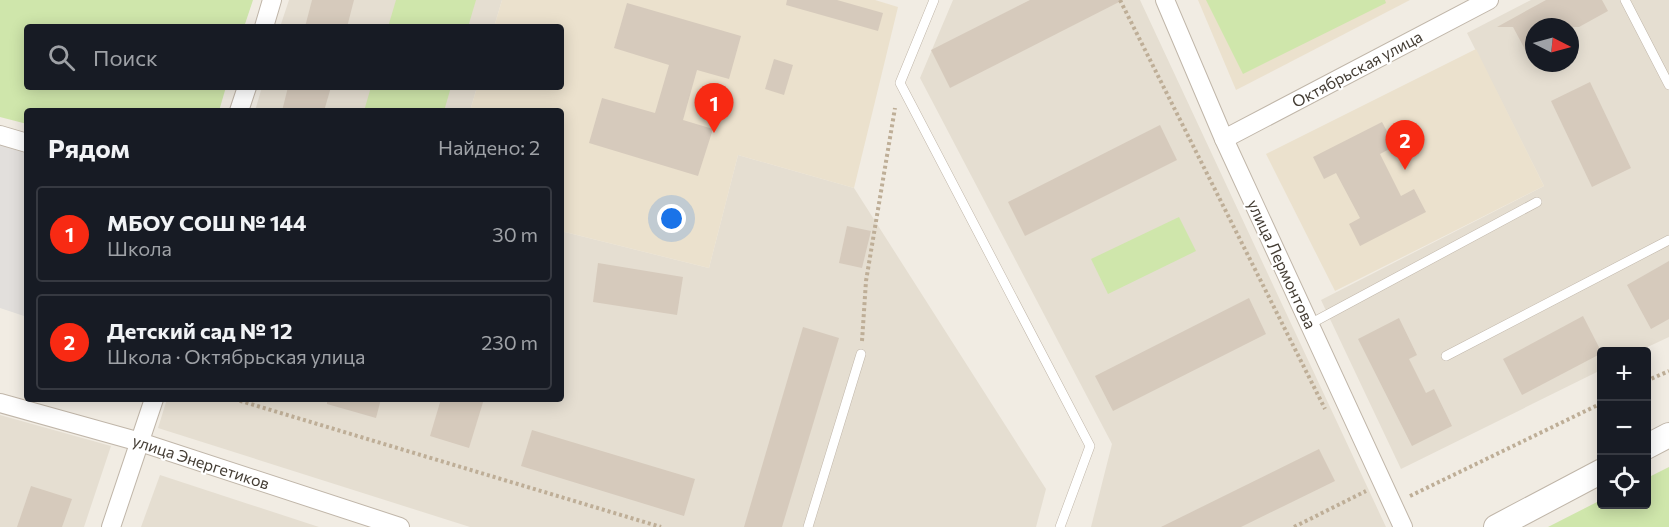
<!DOCTYPE html>
<html lang="ru">
<head>
<meta charset="utf-8">
<style>
	body { margin:0; font-family:Commissioner,sans-serif; background:#242831; color:#f1f3f6 }
	.controls { position:absolute; right:18px; bottom:18px; display:grid; overflow:hidden; border-radius:6px; box-shadow:0 3px 15px #0003 }
	.controls button { width:54px; height:54px; display:grid; place-items:center; padding:0; border:0; border-bottom:2px solid #363941; background:#171b24; color:#f1f3f6; font:30px sans-serif }
	.compass { position:absolute; left:1525px; top:18px; width:54px; height:54px; border-radius:50%; background:#171b24; box-shadow:0 3px 15px #0003; rotate:96deg }
	.you { position:absolute; left:672px; top:219px; width:21px; height:21px; margin:-15px; border:4px solid #fff; border-radius:50%; background:#1a73e8; box-shadow:0 0 0 9px #1a73e833 }
	.badge { display:grid; place-items:center; width:39px; height:39px; border-radius:50%; background:#f82a13; color:#fff; font-size:20px; font-weight:700 }
	.pin { position:absolute; translate:-50% -50px; filter:drop-shadow(0 2px 3px #0008) }
	.pin::after { content:''; position:absolute; top:32px; width:21px; height:18px; background:inherit; clip-path:polygon(0 0,100% 0,50% 100%) }
	.list { margin:0; padding:0; list-style:none }
	h2 { display:flex; justify-content:space-between; align-items:center; height:78px; margin:0; padding:0 24px; font-size:26px }
	h2 small { font-size:20px; font-weight:400; color:#9ea1a6 }
	.list li { display:grid; grid-template-columns:39px 1fr auto; gap:18px; align-items:center; box-sizing:border-box; height:96px; margin:0 12px 12px; padding:0 12px; border:2px solid #363941; border-radius:6px }
	.list b { display:block; font-size:22px; white-space:nowrap }
	.list p { margin:0; font-size:20px; white-space:nowrap; color:#9ea1a6 }
	.list em { font-size:20px; font-style:normal; color:#9ea1a6 }
	.icon { flex:none; width:33px; height:33px; fill:none; stroke:currentColor; stroke-width:2; stroke-linecap:round; stroke-linejoin:round }
	.map { position:relative; flex:none; width:1669px; height:527px; overflow:hidden }
	.search { position:absolute; background:#171b24; box-shadow:0 3px 15px #0003; left:24px; top:24px; width:540px; height:66px; display:flex; align-items:center; gap:15px; box-sizing:border-box; padding:0 21px; border-radius:6px; color:#9ea1a6; font-size:22px }
	.panel { position:absolute; background:#171b24; box-shadow:0 3px 15px #0003; left:24px; top:108px; width:540px; height:294px; border-radius:6px }
	.map>svg:first-child { display:block }
</style>
</head>
<body>
<div class="map">
<svg width="1669" height="527" viewBox="0 0 1669 527">
	<rect width="100%" height="100%" fill="#f1ece3"/>
	<g fill="#e5ded1" fill-rule="evenodd">
		<polygon points="289,0 502,0 494,27 280,27"/>
		<polygon points="953,0 1140,0 1386,527 1091,527 1112,444 920,78"/>
		<path d="M1531,0H1669V337L1639,351L1602,352L1601,370L1401,469L1321,300L1544,186L1467,33ZM1534,27H1570V63H1534Z"/>
		<polygon points="262,87 477,87 470,111 255,111"/>
		<polygon points="738,155 854,188 1046,489 1036,527 470,527 158,428 167,399 561,399 561,231 709,268"/>
		<polygon points="0,415 111,446 84,527 0,527"/>
		<polygon points="160,475 319,527 141,527"/>
	</g>
	<g fill="#ebe1cd">
		<polygon points="502,0 875,0 898,7 854,188 738,155 709,268 561,231 561,111 470,111 477,87 561,87 561,27 494,27"/>
		<polygon points="1198,0 1410,0 1236,90"/>
		<polygon points="1476,49 1544,186 1335,291 1266,154"/>
	</g>
	<g fill="#cfe6ab">
		<polygon points="0,0 253,0 244,27 27,27 27,87 226,87 219,111 27,111 27,124 0,117"/>
		<polygon points="396,0 476,0 468,27 388,27"/>
		<polygon points="1206,0 1385,0 1386,3 1243,74"/>
		<polygon points="371,87 451,87 444,111 364,111"/>
		<polygon points="1179,217 1196,251 1108,294 1091,259"/>
		<polygon points="1669,467 1669,527 1548,527 1601,500 1602,504 1646,504 1647,478"/>
	</g>
	<polygon fill="#e2dfdc" points="0,143 27,152 27,317 0,308"/>
	<g fill="#d6cabc">
		<polygon points="312,0 354,0 347,27 305,27"/>
		<polygon points="787,0 837,0 883,13 878,31 786,5"/>
		<polygon points="1030,0 1123,0 950,88 931,50"/>
		<polygon points="1546,0 1602,0 1608,11 1579,27 1534,27 1534,66 1513,27 1497,27"/>
		<polygon points="627,3 741,36 729,79 697,70 683,120 713,129 698,176 589,143 602,98 655,113 669,65 614,48"/>
		<polygon points="774,59 793,65 784,95 765,89"/>
		<polygon points="1590,82 1631,168 1592,187 1551,101"/>
		<polygon points="288,87 331,87 324,111 282,111"/>
		<polygon points="1382,122 1395,146 1380,154 1401,196 1414,189 1426,212 1360,246 1349,224 1360,218 1336,173 1324,179 1313,157"/>
		<polygon points="1160,125 1177,160 1025,236 1008,202"/>
		<polygon points="847,226 871,231 862,268 839,263"/>
		<polygon points="1669,261 1669,319 1651,329 1627,285"/>
		<polygon points="598,263 683,277 677,315 593,302"/>
		<polygon points="1249,298 1266,334 1113,411 1095,376"/>
		<polygon points="1583,316 1602,353 1522,395 1503,359"/>
		<polygon points="1399,318 1417,355 1409,359 1426,393 1434,389 1452,426 1412,446 1358,339"/>
		<polygon points="803,327 839,338 782,527 744,527"/>
		<polygon points="327,399 381,399 376,418 327,404"/>
		<polygon points="441,399 484,399 469,448 430,436"/>
		<polygon points="532,430 695,479 684,516 521,466"/>
		<polygon points="1319,449 1335,481 1241,527 1161,527"/>
		<polygon points="31,486 72,499 62,527 17,527"/>
	</g>
	<g fill="none" stroke-linecap="round" stroke-linejoin="round">
		<defs>
			<g id="service">
				<polyline points="934,0 900,83 1090,446 1060,527"/>
				<polyline points="1625,0 1669,85"/>
				<polyline points="1310,324 1537,202"/>
				<polyline points="1446,356 1669,240"/>
				<polyline points="808,527 861,354"/>
			</g>
			<g id="minor">
				<polyline points="1165,0 1224,139 1403,527"/>
				<polyline points="264,27 272,0"/>
				<polyline points="239,111 247,87"/>
				<polyline points="0,135 27,143"/>
				<polyline points="1224,139 1489,0"/>
				<polyline points="0,403 140,442 400,527"/>
				<polyline points="111,527 154,399"/>
			</g>
			<g id="tertiary">
				<polyline points="1646,447 1669,435"/>
				<polyline points="1496,527 1602,471"/>
			</g>
		</defs>
		<use href="#service" stroke="#c0b6a9" stroke-width="10"/>
		<use href="#minor" stroke="#c0b6a9" stroke-width="20"/>
		<use href="#tertiary" stroke="#c0b6a9" stroke-width="26"/>
		<g stroke="#beae97" stroke-width="4" stroke-dasharray="3 3" stroke-linecap="butt">
			<polyline points="1120,0 1325,409"/>
			<polyline points="862,341 866,281 895,108"/>
			<polyline points="1646,381 1669,371"/>
			<polyline points="234,399 661,527"/>
			<polyline points="1410,496 1602,403"/>
			<polyline points="1294,527 1366,491"/>
		</g>
		<use href="#service" stroke="#fff" stroke-width="9"/>
		<use href="#minor" stroke="#fff" stroke-width="18"/>
		<use href="#tertiary" stroke="#fff" stroke-width="24"/>
	</g>
	<g text-anchor="middle" stroke-width="4.5" stroke-linejoin="round" paint-order="stroke">
		<g font-size="16" fill="#433c33" stroke="#fff">
			<text transform="translate(1357 69) rotate(-28)" y="6">Октябрьская улица</text>
			<text transform="translate(1282 264) rotate(65)" y="6">улица Лермонтова</text>
			<text transform="translate(201 462) rotate(18)" y="6">улица Энергетиков</text>
		</g>
	</g>
</svg>
<div class="controls">
<button>+</button>
<button>−</button>
<button><svg class="icon" aria-label="locate" viewBox="0 0 24 24"><circle cx="12" cy="12" r="6"/><path d="M12 2v4M12 18v4M2 12h4M18 12h4"/></svg></button>
</div>
<svg class="compass" viewBox="-18 -18 36 36"><path d="M0-13l5 13h-10z" fill="#e53935"/><path d="M0 13l5-13h-10z" fill="#9ea1a6"/></svg>
<div class="you"></div>
<div class="pin badge" style="left:714px;top:133px">1</div>
<div class="pin badge" style="left:1405px;top:170px">2</div>
<div class="search"><svg class="icon" aria-label="search" viewBox="0 0 24 24"><circle cx="10" cy="10" r="6"/><path d="M15 15l6 6"/></svg>Поиск</div>
<section class="panel">
<h2>Рядом<small>Найдено: 2</small></h2>
<ul class="list">
<li><span class="badge">1</span><div><b>МБОУ СОШ № 144</b><p>Школа</p></div><em>30 m</em></li>
<li><span class="badge">2</span><div><b>Детский сад № 12</b><p>Школа · Октябрьская улица</p></div><em>230 m</em></li>
</ul>
</section>
</div>
</body>
</html>
